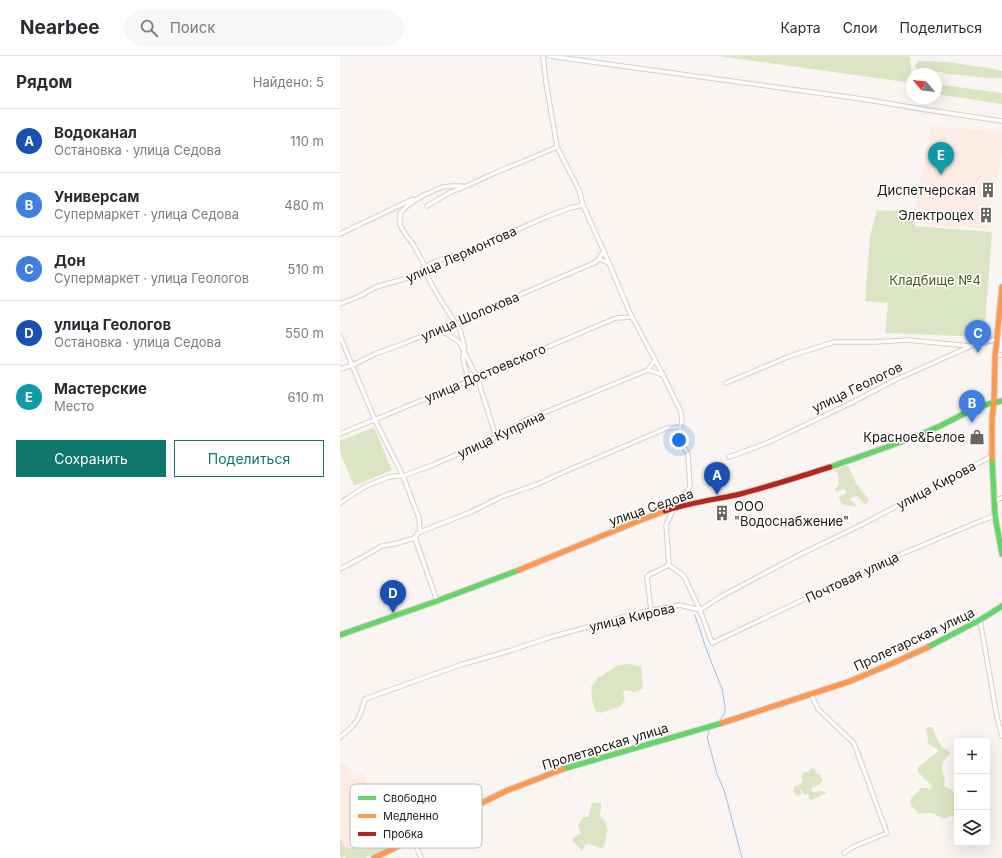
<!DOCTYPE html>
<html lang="ru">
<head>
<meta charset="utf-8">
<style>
	body { margin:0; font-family:Inter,sans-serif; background:#f7f7f7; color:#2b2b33 }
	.controls { position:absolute; right:12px; bottom:12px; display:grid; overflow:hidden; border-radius:0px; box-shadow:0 4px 16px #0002 }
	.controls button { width:36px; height:36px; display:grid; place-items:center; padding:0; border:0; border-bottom:1px solid #e1e1e2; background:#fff; color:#2b2b33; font:20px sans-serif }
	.compass { position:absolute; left:566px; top:12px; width:36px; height:36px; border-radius:50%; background:#fff; box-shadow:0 4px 16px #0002; rotate:298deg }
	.you { position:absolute; left:339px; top:384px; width:14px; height:14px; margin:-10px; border:3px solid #fff; border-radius:50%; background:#1a73e8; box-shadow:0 0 0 6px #1a73e833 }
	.badge { display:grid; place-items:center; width:26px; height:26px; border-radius:50%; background:#0f766e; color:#fff; font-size:13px; font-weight:700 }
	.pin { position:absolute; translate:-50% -33px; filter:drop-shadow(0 1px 2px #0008) }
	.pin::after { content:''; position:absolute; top:21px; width:14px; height:12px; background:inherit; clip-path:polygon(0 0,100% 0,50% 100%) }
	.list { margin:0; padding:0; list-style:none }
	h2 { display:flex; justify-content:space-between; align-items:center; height:52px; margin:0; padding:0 16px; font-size:17px }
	h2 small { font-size:13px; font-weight:400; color:#7c7c81 }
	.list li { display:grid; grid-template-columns:26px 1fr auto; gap:12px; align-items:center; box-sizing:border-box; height:64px; padding:0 16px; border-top:1px solid #e1e1e2 }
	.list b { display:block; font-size:15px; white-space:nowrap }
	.list p { margin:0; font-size:13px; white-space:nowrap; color:#7c7c81 }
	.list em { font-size:13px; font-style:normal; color:#7c7c81 }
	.actions { display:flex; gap:8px; padding:12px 16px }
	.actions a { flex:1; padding:9px 0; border:1px solid #0f766e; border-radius:0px; text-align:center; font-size:14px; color:#0f766e }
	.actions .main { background:#0f766e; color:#fff }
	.icon { flex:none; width:22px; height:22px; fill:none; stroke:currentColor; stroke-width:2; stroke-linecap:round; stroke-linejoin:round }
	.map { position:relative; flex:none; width:662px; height:802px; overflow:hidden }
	header { display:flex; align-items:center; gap:24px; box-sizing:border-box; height:56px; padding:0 20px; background:#fff; border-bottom:1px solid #e1e1e2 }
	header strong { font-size:19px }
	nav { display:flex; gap:22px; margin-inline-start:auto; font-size:14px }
	.search { width:280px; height:36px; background:#f7f7f7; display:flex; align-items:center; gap:10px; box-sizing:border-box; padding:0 14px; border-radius:22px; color:#7c7c81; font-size:15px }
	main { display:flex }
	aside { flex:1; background:#fff }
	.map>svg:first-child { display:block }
</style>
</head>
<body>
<header>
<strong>Nearbee</strong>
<div class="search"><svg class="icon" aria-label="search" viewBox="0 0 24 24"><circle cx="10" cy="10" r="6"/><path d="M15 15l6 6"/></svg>Поиск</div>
<nav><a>Карта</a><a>Слои</a><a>Поделиться</a></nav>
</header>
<main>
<aside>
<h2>Рядом<small>Найдено: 5</small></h2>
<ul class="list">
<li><span class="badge" style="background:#1a4fb4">A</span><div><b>Водоканал</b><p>Остановка · улица Седова</p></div><em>110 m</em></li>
<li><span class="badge" style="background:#3f7fe0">B</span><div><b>Универсам</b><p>Супермаркет · улица Седова</p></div><em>480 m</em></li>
<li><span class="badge" style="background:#3f7fe0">C</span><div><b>Дон</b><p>Супермаркет · улица Геологов</p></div><em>510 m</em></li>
<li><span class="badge" style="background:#1a4fb4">D</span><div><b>улица Геологов</b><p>Остановка · улица Седова</p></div><em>550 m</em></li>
<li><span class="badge" style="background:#0f9aa8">E</span><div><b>Мастерские</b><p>Место</p></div><em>610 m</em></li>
</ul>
<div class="actions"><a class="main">Сохранить</a><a>Поделиться</a></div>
</aside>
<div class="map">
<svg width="662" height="802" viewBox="0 0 662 802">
	<rect width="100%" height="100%" fill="#faf5f2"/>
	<g fill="#fcece4">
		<polygon points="592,70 662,76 662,94 648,173 583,169 577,164 574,157"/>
		<polygon points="6,706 13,720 23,717 53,783 10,802 5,802 0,791 0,707 2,708"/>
	</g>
	<g fill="#dce5c3">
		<polygon points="378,0 563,0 570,1 572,18 572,27"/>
		<polygon points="579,5 607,6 655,13 662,15 662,22 647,22 610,18 590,14 578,14 575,11 575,9"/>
		<polygon points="596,28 662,37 662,48 596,38"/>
		<polygon points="537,154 574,156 575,170 652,176 644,281 545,277 548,247 525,245 530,180"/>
		<polygon points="34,371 52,414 14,430 0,396 0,385"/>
		<polygon points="504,410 508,410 517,429 527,441 529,445 525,448 521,445 518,440 512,441 510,444 514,446 517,451 503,449 498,441 506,438 506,435 504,433 496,436 495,433 499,428 498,426 499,421 497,419 498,416 493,415"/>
		<polygon points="291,608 301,611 303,633 294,636 285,634 283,638 285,643 281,650 260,657 256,655 252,644 251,631 257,623 278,609"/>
		<path d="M589,671H592C595,677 597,684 601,690C604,693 608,694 610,696C609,701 604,702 603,707C600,715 607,722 604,730L607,732L612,734L616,739H617V760L614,761L610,760C602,766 598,758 591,757C586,757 582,758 577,758V755C572,752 568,745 573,740C576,736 578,737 580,732H587L590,734L592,730L578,716V711L586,705L588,702L591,701L598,696L597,693L588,688L587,676L585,673Z"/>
		<path d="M472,712L475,713L476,715V719L478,717L481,720L480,721L483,723C481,728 476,731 471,732L473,736L481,735L486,736V737L484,738L471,744L469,743V739L464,738L461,733L460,734L461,738C455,742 452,737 454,731L462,727L463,726L461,720L463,716H468Z"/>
		<path d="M252,747H261V752L260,760L264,764L268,774C267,776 266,777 266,779C265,785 267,788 261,793C258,791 248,786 245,789C244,791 243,793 242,795L232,784L234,781L241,777L238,769L243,761H248Z"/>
		<polygon points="0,783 5,791 23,793 43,787 48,790 48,792 26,802 6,802 4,801 1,802 0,800"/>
	</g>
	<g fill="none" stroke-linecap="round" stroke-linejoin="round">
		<g stroke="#9bc1e0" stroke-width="1">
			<polyline points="355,559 367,595 382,633 385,651 385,656 383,660 377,667"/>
			<polyline points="370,673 367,682 369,688 377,718 385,737 402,802"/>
		</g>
		<defs>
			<g id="street">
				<polyline points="203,0 206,26 217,91 239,134 243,149 269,207"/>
				<polyline points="209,0 522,43 594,55 662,65"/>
				<path d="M84,139C75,144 67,149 60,157V169L66,179L73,188L86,212L88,222L100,243L120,274L124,289V296L123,303L125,311L127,318V321L126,326"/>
				<polyline points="82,140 102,131 114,130 122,130"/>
				<polyline points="87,150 109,137 131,128 159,115 182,106 217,91"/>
				<polyline points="0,178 73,143"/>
				<polyline points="263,196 259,203 269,207 289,255 323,319 341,356 342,365 340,371 340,384 348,398 350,430 342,444 334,452 326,469 329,509 309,519 307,521 311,554"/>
				<polyline points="0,248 20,240 36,231 71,221 90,208 97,205 136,192 206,161 230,152 243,149"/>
				<polyline points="99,274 109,279 119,286 137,321 156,381"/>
				<polyline points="0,280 35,364 63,420 79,462 80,476"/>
				<polyline points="655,299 662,299"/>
				<polyline points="0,313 13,309 35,298 65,287 92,276 99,274 116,268 186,236 254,207 259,203"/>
				<polyline points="308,314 315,304"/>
				<polyline points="386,327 450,300 494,286 535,286 567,284 630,290"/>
				<polyline points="0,378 126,326 181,301 191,298 276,262 292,261"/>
				<polyline points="389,401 427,387 509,348 555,324 631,290 657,283"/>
				<polyline points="654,445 662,442"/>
				<polyline points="0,447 26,430 49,421 56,420 63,420 93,409 156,381 184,365 308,314 323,319"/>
				<polyline points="329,509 344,520 360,554 372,587 547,504 643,464 655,460"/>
				<polyline points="0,513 23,501 42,490 54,488 75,482"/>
				<polyline points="97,545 75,482 77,478 80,476 131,456 163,440 198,428 217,419 327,372 340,371"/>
				<polyline points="640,564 657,661 662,680"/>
				<polyline points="471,638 478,653 502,676 513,686 515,690 547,777 513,791 504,797"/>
				<path d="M0,681C16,669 20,662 25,643L120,609L169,595L211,581L298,557L340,549L360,554L380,541L461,498L521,469L652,400"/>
				<polyline points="73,783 81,802"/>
			</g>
			<g id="fast">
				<polyline points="652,402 655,460 662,498"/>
				<path d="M490,411C524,399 558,388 591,374C617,363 634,349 662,345"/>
				<polyline points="0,579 94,546 179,514"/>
				<polyline points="588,591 640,564 662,550"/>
				<polyline points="223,713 382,667"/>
			</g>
			<g id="slow">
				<polyline points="652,402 652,363 654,346 655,302 662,231"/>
				<polyline points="179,514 296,466 325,455"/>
				<polyline points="382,667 508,626 551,608 588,591"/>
				<polyline points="34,802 73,783 113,761 166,735 223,713"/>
			</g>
			<path id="jam" d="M325,455C348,447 372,444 396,439C428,431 459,421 490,411"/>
		</defs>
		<use href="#street" stroke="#d6cfcc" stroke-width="5.5"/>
		<use href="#fast" stroke="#d6cfcc" stroke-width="7"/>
		<use href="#slow" stroke="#d6cfcc" stroke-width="7"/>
		<use href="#jam" stroke="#d6cfcc" stroke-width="7"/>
		<use href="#street" stroke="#fefefd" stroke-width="3.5"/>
		<use href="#fast" stroke="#63d668" stroke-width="5"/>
		<use href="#slow" stroke="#ff974d" stroke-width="5"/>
		<use href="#jam" stroke="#b3261e" stroke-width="5"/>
	</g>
	<defs>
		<symbol id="building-bare" viewBox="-9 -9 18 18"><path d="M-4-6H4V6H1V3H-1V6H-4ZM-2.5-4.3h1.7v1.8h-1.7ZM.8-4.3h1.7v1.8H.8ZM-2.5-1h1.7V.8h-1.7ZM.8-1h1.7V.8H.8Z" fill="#6b6560" stroke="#fff" stroke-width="2.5" paint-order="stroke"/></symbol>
		<symbol id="shop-bare" viewBox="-9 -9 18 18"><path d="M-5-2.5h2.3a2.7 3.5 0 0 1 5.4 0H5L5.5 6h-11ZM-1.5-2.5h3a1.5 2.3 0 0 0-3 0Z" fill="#6b6560" stroke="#fff" stroke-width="2.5" paint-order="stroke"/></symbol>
	</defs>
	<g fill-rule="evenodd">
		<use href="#building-bare" x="637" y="123" width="22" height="22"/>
		<use href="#building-bare" x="635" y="148" width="22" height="22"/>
		<use href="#shop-bare" x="626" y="370" width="22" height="22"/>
		<use href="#building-bare" x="371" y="446" width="22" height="22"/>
	</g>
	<g text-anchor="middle" stroke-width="3" stroke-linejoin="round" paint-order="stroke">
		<g font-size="13" fill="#1e1712" stroke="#fff" text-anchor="end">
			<text x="636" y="139">Диспетчерская</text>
			<text x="634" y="164">Электроцех</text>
			<text x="625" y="386">Красное&amp;Белое</text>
			<text x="394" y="455" text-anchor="start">ООО<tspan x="394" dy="15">"Водоснабжение"</tspan></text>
		</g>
		<g font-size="13" fill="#1e1712" stroke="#fff">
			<text transform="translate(121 198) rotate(-24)" y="5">улица Лермонтова</text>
			<text transform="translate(130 260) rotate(-23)" y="5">улица Шолохова</text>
			<text transform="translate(145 317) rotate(-23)" y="5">улица Достоевского</text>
			<text transform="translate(517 331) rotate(-26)" y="5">улица Геологов</text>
			<text transform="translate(161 378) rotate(-25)" y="5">улица Куприна</text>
			<text transform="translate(596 429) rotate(-28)" y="5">улица Кирова</text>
			<text transform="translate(311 451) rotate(-19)" y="5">улица Седова</text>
			<text transform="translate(512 521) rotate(-25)" y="5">Почтовая улица</text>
			<text transform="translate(292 561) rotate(-13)" y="5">улица Кирова</text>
			<text transform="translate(574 583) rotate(-25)" y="5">Пролетарская улица</text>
			<text transform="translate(265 690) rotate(-17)" y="5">Пролетарская улица</text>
		</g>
		<g font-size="13" fill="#495b17" stroke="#fff">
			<text x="595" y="229">Кладбище №4</text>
		</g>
	</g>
	<rect x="10" y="728" width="132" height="64" rx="6" fill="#fff" stroke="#bcb9b8" stroke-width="1"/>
	<rect x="18" y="740" width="18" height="4" fill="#63d668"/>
	<rect x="18" y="758" width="18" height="4" fill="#ff974d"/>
	<rect x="18" y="776" width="18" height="4" fill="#b3261e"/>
	<g font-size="11" fill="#1e1712">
		<text x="43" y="746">Свободно</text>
		<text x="43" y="764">Медленно</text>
		<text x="43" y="782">Пробка</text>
	</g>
</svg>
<div class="controls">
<button>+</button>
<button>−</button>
<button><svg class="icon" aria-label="layers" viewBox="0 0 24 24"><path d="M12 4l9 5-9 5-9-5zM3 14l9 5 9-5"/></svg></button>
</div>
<svg class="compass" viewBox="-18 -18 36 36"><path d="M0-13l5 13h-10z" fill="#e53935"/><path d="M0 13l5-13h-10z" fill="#7c7c81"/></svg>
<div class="you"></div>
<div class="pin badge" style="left:377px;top:439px;background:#1a4fb4">A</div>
<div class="pin badge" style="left:632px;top:367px;background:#3f7fe0">B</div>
<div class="pin badge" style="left:638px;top:297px;background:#3f7fe0">C</div>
<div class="pin badge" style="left:53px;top:557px;background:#1a4fb4">D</div>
<div class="pin badge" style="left:601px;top:119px;background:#0f9aa8">E</div>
</div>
</main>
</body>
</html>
